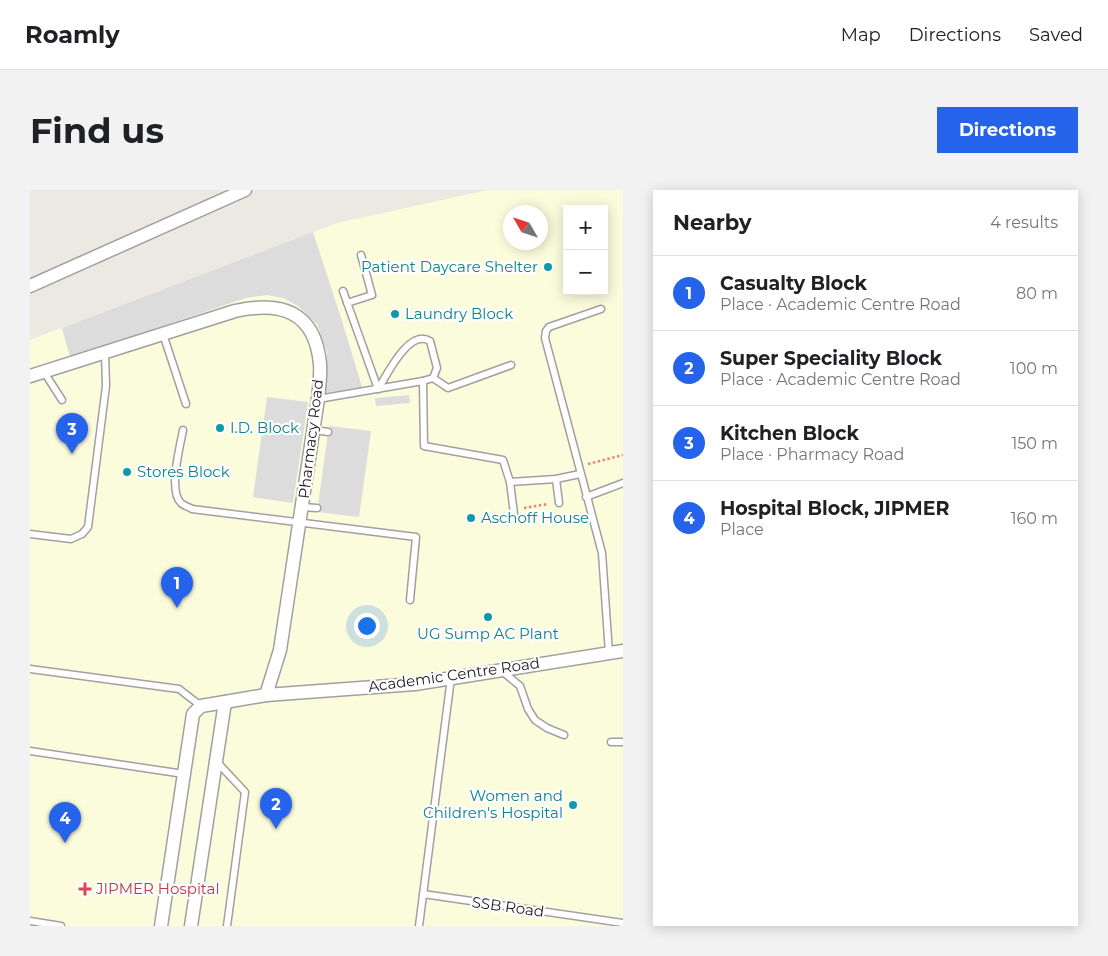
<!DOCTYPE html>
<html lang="en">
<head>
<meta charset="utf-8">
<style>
	body { margin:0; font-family:Montserrat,sans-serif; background:#f2f2f2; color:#202124 }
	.controls { position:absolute; right:15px; top:15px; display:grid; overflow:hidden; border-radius:0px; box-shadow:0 2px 12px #0003 }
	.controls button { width:45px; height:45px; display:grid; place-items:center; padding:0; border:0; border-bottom:1px solid #e0e0e0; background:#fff; color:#202124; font:25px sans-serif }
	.compass { position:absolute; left:473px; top:15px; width:45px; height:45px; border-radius:50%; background:#fff; box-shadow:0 2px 12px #0003; rotate:309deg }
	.you { position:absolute; left:336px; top:435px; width:18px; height:18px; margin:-12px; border:4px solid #fff; border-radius:50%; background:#1a73e8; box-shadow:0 0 0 8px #1a73e833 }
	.badge { display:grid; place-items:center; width:32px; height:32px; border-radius:50%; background:#2563eb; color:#fff; font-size:16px; font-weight:700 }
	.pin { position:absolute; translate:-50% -41px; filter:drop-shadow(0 1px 2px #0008) }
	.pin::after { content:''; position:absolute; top:26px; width:18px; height:15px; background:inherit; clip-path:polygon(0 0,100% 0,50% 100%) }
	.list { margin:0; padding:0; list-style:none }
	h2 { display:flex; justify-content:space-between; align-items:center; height:65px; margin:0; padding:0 20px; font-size:21px }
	h2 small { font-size:16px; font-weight:400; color:#757577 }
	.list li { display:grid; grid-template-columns:32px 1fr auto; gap:15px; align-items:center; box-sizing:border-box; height:75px; padding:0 20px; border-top:1px solid #e0e0e0 }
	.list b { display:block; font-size:19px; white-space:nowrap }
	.list p { margin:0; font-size:16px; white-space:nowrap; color:#757577 }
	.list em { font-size:16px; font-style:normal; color:#757577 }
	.map { position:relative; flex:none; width:593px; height:736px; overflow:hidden; border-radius:0px }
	header { display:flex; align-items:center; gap:30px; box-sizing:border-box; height:70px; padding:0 25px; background:#fff; border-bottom:1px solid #e0e0e0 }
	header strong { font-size:24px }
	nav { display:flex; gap:28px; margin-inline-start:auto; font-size:18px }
	.intro { display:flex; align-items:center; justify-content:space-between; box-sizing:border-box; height:120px; padding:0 30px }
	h1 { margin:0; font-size:35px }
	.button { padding:12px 22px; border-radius:0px; background:#2563eb; color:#fff; font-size:18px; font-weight:700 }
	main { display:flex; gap:30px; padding:0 30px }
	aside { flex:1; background:#fff; border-radius:0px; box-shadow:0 2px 12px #0003 }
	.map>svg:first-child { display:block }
</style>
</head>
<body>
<header>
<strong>Roamly</strong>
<nav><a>Map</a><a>Directions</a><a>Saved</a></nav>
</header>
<div class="intro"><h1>Find us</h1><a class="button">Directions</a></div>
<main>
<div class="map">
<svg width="593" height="736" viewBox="0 0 593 736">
	<rect width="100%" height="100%" fill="#ece9e2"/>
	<path fill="#fbfcdc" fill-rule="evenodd" d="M458,0H593V736H0V150L307,33ZM537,19H574V101H537ZM480,22H510V52H480Z"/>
	<g fill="#dcdcdc">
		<polygon points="283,42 312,131 332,197 294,203 297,162 287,134 268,116 253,108 237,105 216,108 40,167 32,138"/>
		<polygon points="379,205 380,213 346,216 345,208"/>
		<polygon points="237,207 278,212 263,313 223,307"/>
		<polygon points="299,236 341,241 329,327 287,322"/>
	</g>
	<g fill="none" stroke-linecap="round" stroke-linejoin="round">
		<defs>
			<g id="lane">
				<polyline points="313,101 348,199"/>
				<polyline points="317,113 342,105 331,65"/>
				<polyline points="571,119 519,137 516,141 515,148 572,363 579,463"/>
				<polyline points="133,144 156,214"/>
				<polyline points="14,182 32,210"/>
				<polyline points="403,188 418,198 481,175"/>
				<path d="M348,199C357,185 379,138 400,151L407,178L403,188L393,191"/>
				<polyline points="288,209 393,191 394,256 473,270 480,292 526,289 550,284"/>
				<path d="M153,240C150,257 138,301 151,313C154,316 159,317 162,319L386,347L380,410"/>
				<polyline points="284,240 298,242"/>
				<polyline points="526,289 529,313"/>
				<polyline points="480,292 484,324"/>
				<polyline points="556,307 593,293"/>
				<polyline points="272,317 287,318"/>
				<polyline points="0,344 41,349 52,344 58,337 76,196 75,162"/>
				<polyline points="0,479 149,499 171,516"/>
				<polyline points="472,481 490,496 498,519 505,530 517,538 534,545"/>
				<polyline points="581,552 593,552"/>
				<polyline points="0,561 154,584"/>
				<polyline points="187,572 215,602 197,736"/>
				<polyline points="393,704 593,733"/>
				<polyline points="0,731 31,736"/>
				<polyline points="389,736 421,488"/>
			</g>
			<g id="street">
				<polyline points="0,96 215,0"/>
				<path d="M0,186L205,121C251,111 285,121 290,174C291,185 289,197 288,209L250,460L236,505"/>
				<polyline points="195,512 236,505 385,494 593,461"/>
				<polyline points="131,736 163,524 171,516 195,512 161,736"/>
			</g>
		</defs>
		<use href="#lane" stroke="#a0a0a0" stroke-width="9"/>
		<use href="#street" stroke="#a0a0a0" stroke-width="15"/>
		<g stroke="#ed8273" stroke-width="2.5" stroke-dasharray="2.5 2.5" stroke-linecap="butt">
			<polyline points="558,274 593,265"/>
			<polyline points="494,318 518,314"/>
		</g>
		<use href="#lane" stroke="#fff" stroke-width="6"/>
		<use href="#street" stroke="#fff" stroke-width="12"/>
	</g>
	<g fill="#0f9aa8" stroke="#fff" stroke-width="2">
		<circle cx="518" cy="77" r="5"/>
		<circle cx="365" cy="124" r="5"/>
		<circle cx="190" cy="238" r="5"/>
		<circle cx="97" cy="282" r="5"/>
		<circle cx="441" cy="328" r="5"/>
		<circle cx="458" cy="427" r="5"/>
		<circle cx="543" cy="615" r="5"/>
	</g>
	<path fill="#e0444e" stroke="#fff" stroke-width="2" d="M52.5 691.5h5v5h5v5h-5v5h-5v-5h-5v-5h5z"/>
	<g text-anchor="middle" stroke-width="4.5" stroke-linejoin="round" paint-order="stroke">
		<g font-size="15" fill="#0d838f" stroke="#fff" text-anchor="start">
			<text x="508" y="82" text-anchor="end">Patient Daycare Shelter</text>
			<text x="375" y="129">Laundry Block</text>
			<text x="200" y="243">I.D. Block</text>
			<text x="107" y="287">Stores Block</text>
			<text x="451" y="333">Aschoff House</text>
			<text x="458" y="449" text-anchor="middle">UG Sump AC Plant</text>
			<text x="533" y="611" text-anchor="end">Women and<tspan x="533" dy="17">Children's Hospital</tspan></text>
		</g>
		<g font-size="15" fill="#1c1c1c" stroke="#fff">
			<text transform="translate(281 249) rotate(-83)" y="5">Pharmacy Road</text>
			<text transform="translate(424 485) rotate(-8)" y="5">Academic Centre Road</text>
			<text transform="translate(478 717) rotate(8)" y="5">SSB Road</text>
		</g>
		<g font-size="15" fill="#be3a42" stroke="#fff" text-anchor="start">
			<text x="66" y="704">JIPMER Hospital</text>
		</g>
	</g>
</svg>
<div class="controls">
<button>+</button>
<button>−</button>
</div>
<svg class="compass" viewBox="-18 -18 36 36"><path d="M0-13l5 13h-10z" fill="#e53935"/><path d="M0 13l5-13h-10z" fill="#757577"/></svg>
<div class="you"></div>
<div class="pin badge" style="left:147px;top:418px">1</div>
<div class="pin badge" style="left:246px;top:639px">2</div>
<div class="pin badge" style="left:42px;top:264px">3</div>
<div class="pin badge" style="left:35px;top:653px">4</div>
</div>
<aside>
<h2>Nearby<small>4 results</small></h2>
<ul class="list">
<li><span class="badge">1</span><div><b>Casualty Block</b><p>Place · Academic Centre Road</p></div><em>80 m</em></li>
<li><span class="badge">2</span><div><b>Super Speciality Block</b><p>Place · Academic Centre Road</p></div><em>100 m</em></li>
<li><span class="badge">3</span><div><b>Kitchen Block</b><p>Place · Pharmacy Road</p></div><em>150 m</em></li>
<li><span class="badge">4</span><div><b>Hospital Block, JIPMER</b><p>Place</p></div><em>160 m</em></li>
</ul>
</aside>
</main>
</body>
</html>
